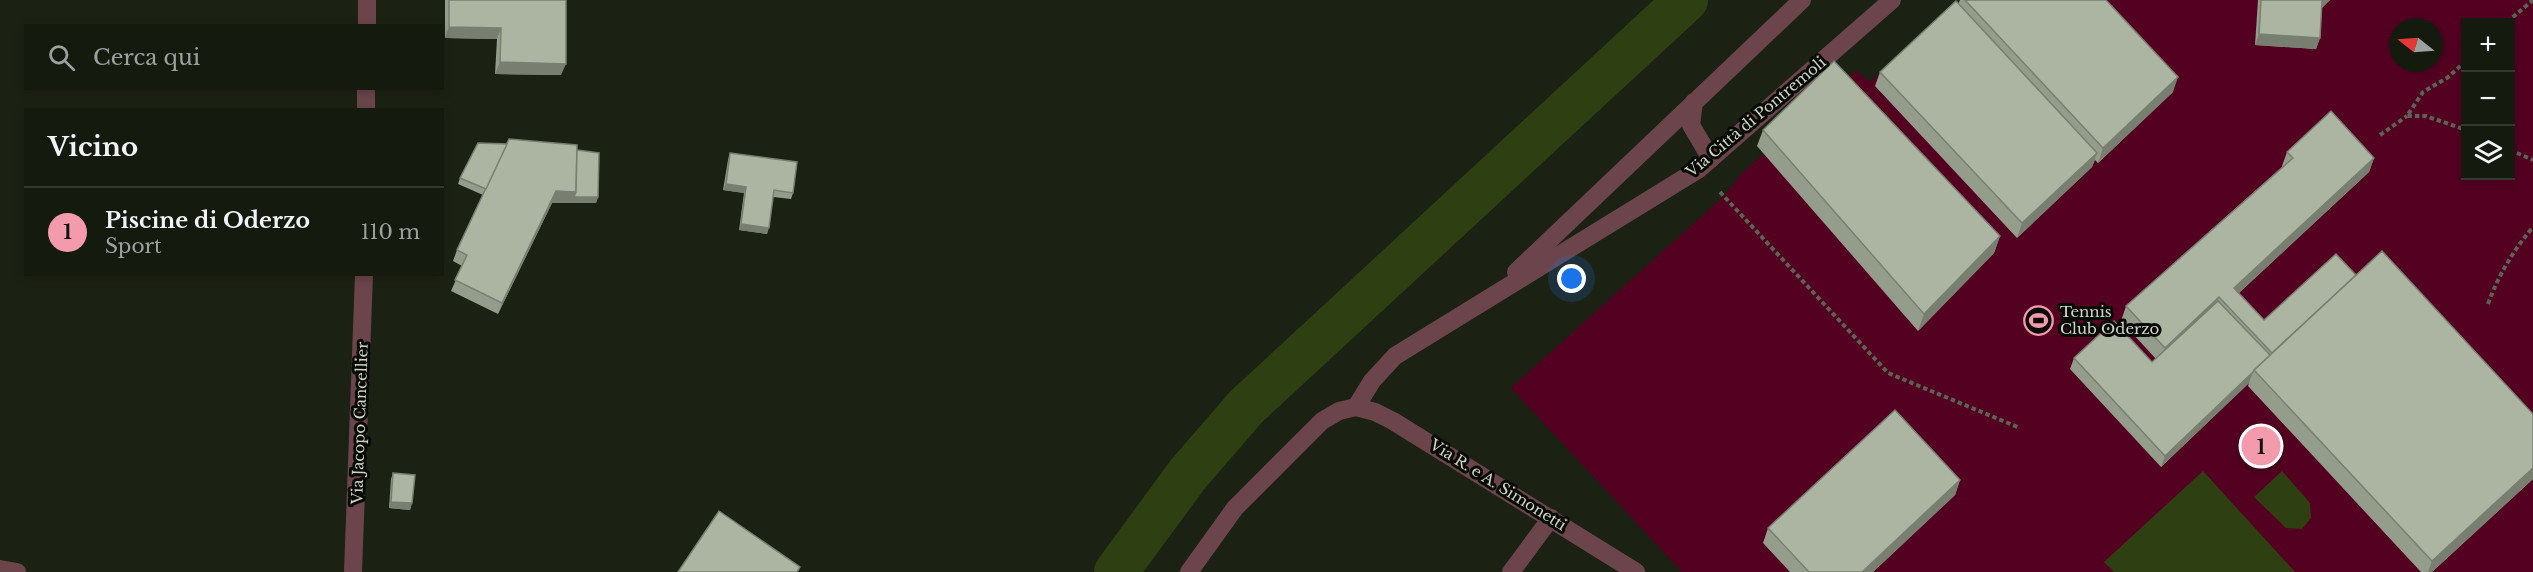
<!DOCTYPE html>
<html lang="it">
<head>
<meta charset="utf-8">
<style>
	body { margin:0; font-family:"Libre Baskerville",serif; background:#22271c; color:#f1f3f6 }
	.controls { position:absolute; right:18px; top:18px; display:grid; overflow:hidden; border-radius:0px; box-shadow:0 3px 9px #0003 }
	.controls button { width:54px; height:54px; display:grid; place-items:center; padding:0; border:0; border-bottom:2px solid #34382e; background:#151a0e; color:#f1f3f6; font:30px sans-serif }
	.compass { position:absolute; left:2389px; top:18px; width:54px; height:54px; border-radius:50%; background:#151a0e; box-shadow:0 3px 9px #0003; rotate:287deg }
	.you { position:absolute; left:1572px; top:279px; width:21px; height:21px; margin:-15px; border:4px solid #fff; border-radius:50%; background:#1a73e8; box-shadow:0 0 0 9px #1a73e833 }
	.badge { display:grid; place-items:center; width:39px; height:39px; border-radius:50%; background:#f39aac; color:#111; font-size:20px; font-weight:700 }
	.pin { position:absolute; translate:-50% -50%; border:3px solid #fff; box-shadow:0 2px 6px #0006 }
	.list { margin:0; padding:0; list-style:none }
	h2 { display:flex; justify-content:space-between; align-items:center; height:78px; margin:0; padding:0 24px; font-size:26px }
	h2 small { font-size:20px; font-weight:400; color:#9da19e }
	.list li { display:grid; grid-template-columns:39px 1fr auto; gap:18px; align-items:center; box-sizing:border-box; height:90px; padding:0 24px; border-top:2px solid #34382e }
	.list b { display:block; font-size:22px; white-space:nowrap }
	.list p { margin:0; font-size:20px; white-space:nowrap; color:#9da19e }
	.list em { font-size:20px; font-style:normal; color:#9da19e }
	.icon { flex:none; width:33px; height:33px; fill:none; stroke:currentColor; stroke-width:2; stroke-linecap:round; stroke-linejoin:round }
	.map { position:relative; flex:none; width:2533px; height:572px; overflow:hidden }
	.search { position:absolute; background:#151a0e; box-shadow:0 3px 9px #0003; left:24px; top:24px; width:420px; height:66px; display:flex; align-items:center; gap:15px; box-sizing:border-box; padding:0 21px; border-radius:0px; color:#9da19e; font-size:22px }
	.panel { position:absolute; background:#151a0e; box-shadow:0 3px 9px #0003; left:24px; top:108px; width:420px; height:168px; border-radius:0px }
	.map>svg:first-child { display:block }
</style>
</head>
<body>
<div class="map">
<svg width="2533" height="572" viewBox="0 0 2533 572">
	<rect width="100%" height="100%" fill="#1c2213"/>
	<path fill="#540021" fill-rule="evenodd" d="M1961,0H2533V572H1682L1511,388L1723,197L1742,173L1856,71L1870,82ZM2466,22H2510V176H2466ZM2398,27H2434V63H2398Z"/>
	<g fill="#2e4012">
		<polygon points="2203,471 2295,572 2114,572 2104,562"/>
		<polygon points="2282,471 2310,503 2311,518 2302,529 2286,528 2254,497"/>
	</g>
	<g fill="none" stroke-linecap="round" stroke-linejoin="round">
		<polyline stroke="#2e4012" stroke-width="44" points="1116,572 1188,474 1246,407 1686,0"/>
		<g stroke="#5c6255" stroke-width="4" stroke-dasharray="4.5 3" stroke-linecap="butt">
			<polyline points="2507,22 2533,0"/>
			<polyline points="2466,61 2447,78 2423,92 2407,116 2426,116 2466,130"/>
			<polyline points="2380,135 2407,116"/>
			<polyline points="2510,150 2533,160"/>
			<polyline points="1720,192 1888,373 2020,428"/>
			<path d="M2488,304C2499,274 2513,251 2533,227"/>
		</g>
		<g stroke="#6c454c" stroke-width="18">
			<polyline points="367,26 367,0"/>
			<polyline points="1694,102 1691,125 1711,159"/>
			<polyline points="366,110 366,88"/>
			<polyline points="1516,272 1802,0"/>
			<polyline points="1356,407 1375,412 1393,421 1636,572"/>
			<polyline points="0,569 17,572"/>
			<polyline points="353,572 364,274"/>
			<polyline points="1189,572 1235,508 1322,421 1339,411 1356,407 1372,381 1395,356 1699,169 1892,0"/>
			<polyline points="1511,572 1551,518"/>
		</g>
	</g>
	<g fill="#949c8b">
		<polygon points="445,0 566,0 561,75 495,74 497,39 445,38"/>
		<polygon points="1960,0 2106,0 2173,92 2098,163 2095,160 2092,167 2017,238 1875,86 1880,72 1958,4"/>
		<polygon points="2258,0 2330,0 2322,8 2320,38 2316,49 2255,45"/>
		<polygon points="1763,130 2000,236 1994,253 1918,331 1757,146"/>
		<polygon points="577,150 598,197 596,203 552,203 498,314 451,291 462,266 453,261 457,250 483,195 458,184 460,178"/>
		<polygon points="2287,152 2374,158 2369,172 2239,293 2264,320 2356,275 2533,414 2533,479 2432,572 2421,572 2248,386 2249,383 2161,467 2070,369 2074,358 2152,362 2156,359 2121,321 2126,306 2282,167 2282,166"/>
		<polygon points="730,153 793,193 791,199 773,197 767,234 739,230 744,193 723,190 728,160"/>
		<polygon points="393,473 412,503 410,510 389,508 391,479"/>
		<polygon points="1960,480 1955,495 1873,572 1790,572 1763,543 1768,528"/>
	</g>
	<g fill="#787f71">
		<polygon points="2322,0 2330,0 2318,11"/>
		<polygon points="449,27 501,28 497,39 445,38"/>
		<polygon points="2259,34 2320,38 2316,49 2255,45"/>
		<polygon points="500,62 566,64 561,75 495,74"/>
		<polygon points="2178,77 2173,92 2098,163 2103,148"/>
		<polygon points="2097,153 2092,167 2017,238 2022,223"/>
		<polygon points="2374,158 2369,172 2229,302 2234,288"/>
		<polygon points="726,184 746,187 744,193 723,190"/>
		<polygon points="556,191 576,192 598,197 596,203 552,203 498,314 502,303"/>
		<polygon points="741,224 769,228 767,234 739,230"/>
		<polygon points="2000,236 1994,253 1918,331 1924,314"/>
		<polygon points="2219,297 2214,312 2160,362 2165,348"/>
		<polygon points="2253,372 2249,383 2161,467 2165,456"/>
		<polygon points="2533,468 2533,479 2432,572 2428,572 2432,561"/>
		<polygon points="1960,480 1955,495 1873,572 1862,572"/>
		<polygon points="391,502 412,503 410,510 389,508"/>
	</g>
	<g fill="#acb5a2" stroke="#787f71" stroke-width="1.5">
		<polygon points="449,0 566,0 566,64 500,62 501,28 449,27"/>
		<polygon points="1965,0 2106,0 2178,77 2103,148"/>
		<polygon points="2261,0 2322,0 2320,38 2259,34"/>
		<polygon points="1956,1 2097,153 2022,223 1880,72"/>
		<polygon points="1834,61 2000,236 1924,314 1763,130"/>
		<polygon points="2331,111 2374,158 2234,288 2264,320 2336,254 2356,275 2272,353 2219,297 2165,348 2126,306 2293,158 2287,152"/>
		<polygon points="509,139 577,145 576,192 556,191 502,303 455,280 467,255 457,250"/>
		<polygon points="478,143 507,144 486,189 460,178"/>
		<polygon points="577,150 599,153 598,197 574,197 576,192"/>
		<polygon points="730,153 797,162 793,193 774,190 769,228 741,224 746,187 726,184"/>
		<polygon points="2382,251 2533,414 2533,468 2432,561 2254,370"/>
		<polygon points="2218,301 2270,355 2254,370 2253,372 2165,456 2074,358 2114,321 2152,362"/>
		<polygon points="1895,410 1960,480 1862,572 1809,572 1768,528"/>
		<polygon points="393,473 415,475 412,503 391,502"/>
		<polygon points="719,511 800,567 797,572 678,572"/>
	</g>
	<defs>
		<symbol id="stadium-ring" viewBox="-11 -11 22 22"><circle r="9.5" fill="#080a05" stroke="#f39aac" stroke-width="1.5"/><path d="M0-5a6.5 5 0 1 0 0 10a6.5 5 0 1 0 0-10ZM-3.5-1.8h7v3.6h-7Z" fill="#f39aac"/></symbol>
	</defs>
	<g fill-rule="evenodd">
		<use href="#stadium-ring" x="2022" y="304" width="33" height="33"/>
	</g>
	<g text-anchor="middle" stroke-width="6" stroke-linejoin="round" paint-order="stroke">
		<g font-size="15" fill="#ced3c9" stroke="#080a05">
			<text transform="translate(1756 117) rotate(-40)" y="5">Via Città di Pontremoli</text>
			<text transform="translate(360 423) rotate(-88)" y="5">Via Jacopo Cancellier</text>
			<text transform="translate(1498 485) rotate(32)" y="5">Via R. e A. Simonetti</text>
		</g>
		<g font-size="15" fill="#ced3c9" stroke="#080a05" text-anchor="start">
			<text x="2060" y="317">Tennis<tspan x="2060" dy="17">Club Oderzo</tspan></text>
		</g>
	</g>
</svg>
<div class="controls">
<button>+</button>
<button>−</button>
<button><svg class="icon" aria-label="layers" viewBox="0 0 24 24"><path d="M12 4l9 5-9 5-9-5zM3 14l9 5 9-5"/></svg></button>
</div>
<svg class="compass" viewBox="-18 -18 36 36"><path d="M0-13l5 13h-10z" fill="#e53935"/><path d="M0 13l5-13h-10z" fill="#9da19e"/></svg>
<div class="you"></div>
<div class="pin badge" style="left:2261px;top:446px">1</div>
<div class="search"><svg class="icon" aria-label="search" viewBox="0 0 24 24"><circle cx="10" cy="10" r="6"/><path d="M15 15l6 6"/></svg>Cerca qui</div>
<section class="panel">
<h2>Vicino<small></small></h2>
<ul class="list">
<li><span class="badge">1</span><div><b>Piscine di Oderzo</b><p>Sport</p></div><em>110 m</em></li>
</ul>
</section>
</div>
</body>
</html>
